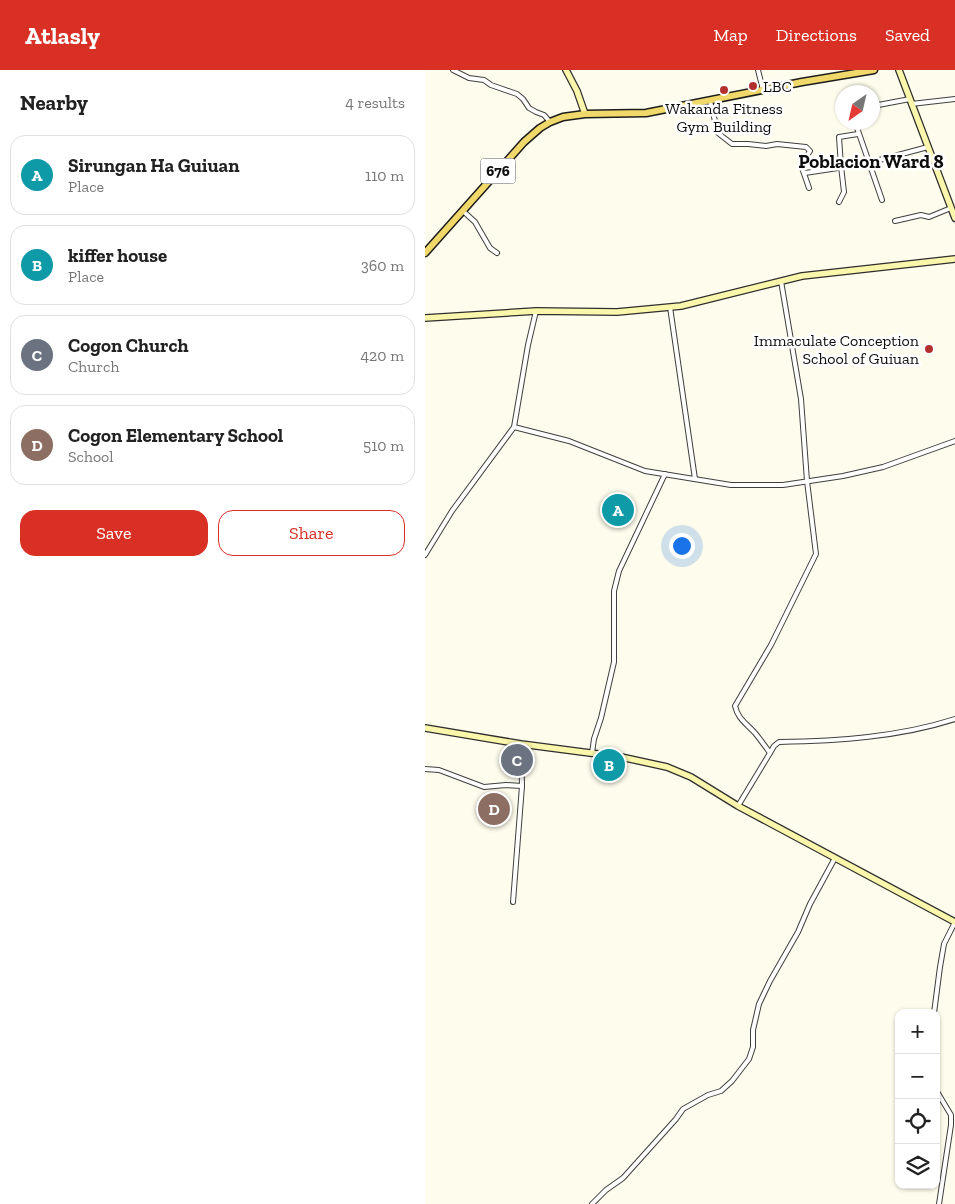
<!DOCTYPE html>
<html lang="en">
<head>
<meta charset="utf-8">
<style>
	body { margin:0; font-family:"Zilla Slab",serif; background:#f6f6f6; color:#222 }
	.controls { position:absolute; right:15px; bottom:15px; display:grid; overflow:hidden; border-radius:10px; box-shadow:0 1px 4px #0004 }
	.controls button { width:45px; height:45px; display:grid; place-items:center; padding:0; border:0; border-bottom:1px solid #e0e0e0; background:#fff; color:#222; font:25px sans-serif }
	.compass { position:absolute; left:410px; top:15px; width:45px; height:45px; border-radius:50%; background:#fff; box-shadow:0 1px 4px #0004; rotate:214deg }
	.you { position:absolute; left:256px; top:475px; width:18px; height:18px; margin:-12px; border:4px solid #fff; border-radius:50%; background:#1a73e8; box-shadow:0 0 0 8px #1a73e833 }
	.badge { display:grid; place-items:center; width:32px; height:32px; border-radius:50%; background:#d93025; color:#fff; font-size:16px; font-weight:700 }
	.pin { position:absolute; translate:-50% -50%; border:2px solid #fff; box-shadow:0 1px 5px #0006 }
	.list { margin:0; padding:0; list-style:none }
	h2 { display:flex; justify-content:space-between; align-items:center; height:65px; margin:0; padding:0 20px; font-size:21px }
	h2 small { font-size:16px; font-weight:400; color:#767676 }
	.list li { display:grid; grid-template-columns:32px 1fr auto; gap:15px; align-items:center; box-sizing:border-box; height:80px; margin:0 10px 10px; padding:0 10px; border:1px solid #e0e0e0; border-radius:15px }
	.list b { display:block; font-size:19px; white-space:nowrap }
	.list p { margin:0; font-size:16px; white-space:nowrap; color:#767676 }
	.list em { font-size:16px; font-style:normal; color:#767676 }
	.actions { display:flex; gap:10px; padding:15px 20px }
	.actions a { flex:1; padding:11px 0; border:1px solid #d93025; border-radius:15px; text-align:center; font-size:18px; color:#d93025 }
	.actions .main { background:#d93025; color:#fff }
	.icon { flex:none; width:28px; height:28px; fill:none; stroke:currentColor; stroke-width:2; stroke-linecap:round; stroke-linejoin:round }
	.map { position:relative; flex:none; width:530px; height:1134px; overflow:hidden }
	header { display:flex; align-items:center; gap:30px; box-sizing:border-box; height:70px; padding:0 25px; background:#d93025; color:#fff }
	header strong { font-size:24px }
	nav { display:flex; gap:28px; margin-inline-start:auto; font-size:18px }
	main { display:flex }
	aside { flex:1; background:#fff }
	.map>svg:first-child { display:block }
</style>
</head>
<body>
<header>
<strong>Atlasly</strong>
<nav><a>Map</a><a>Directions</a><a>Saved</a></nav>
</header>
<main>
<aside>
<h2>Nearby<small>4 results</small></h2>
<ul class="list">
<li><span class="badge" style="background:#0f9aa8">A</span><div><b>Sirungan Ha Guiuan</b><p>Place</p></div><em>110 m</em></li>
<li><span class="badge" style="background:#0f9aa8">B</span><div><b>kiffer house</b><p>Place</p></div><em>360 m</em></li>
<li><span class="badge" style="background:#6b7280">C</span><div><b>Cogon Church</b><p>Church</p></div><em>420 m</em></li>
<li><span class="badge" style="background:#8d6e63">D</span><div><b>Cogon Elementary School</b><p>School</p></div><em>510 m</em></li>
</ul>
<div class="actions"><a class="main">Save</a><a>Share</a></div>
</aside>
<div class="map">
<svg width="530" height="1134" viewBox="0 0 530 1134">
	<rect width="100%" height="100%" fill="#fefcec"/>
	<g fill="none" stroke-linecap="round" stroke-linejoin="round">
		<defs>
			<g id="street">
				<polyline points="28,0 44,8 59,10 66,15 92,24 98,29 104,38 111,42 119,45 125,52"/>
				<polyline points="333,0 338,20"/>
				<polyline points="285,31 293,63 307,74 323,74 341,76 352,74 381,77 385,81 376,95 384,118"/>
				<polyline points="486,34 530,29"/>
				<polyline points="448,36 485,29"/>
				<polyline points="430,52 457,130"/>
				<polyline points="443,93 503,77"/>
				<polyline points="380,103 413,98 416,96 414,67 433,64"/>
				<polyline points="414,132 419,122 416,96"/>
				<polyline points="38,141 50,152 65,178 72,183"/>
				<polyline points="470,151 496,145 504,147 526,138"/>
				<polyline points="245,237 270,409"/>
				<polyline points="89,357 144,371 220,401 306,415 358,415 418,406 458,397 530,371"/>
				<polyline points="0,485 27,441 89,357 103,275 111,241"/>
				<polyline points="167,683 169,669 176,648 189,592 189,521 194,501 240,404"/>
				<path d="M345,683L349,676L354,672C413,671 474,667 530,649"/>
				<polyline points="0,699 14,700 59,717 81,715 97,716"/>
				<path d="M313,736L345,683C340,676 335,669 330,663C321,653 313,649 310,636L346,575L391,484L382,411L376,329L356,211"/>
				<polyline points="88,832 97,716 96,674"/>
				<polyline points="509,943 515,897 519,874 530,852"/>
				<polyline points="511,1020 526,1045 526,1055 514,1134"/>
				<polyline points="167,1134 181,1120 198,1108 251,1049 258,1039 283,1025 296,1021 307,1011 324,989 328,977 328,960 334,934 345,911 373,862 385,834 410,788"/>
			</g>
			<g id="secondary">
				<polyline points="141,0 152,21 160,44"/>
				<polyline points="474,0 530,148"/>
				<polyline points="0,248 111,241 192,242 256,236 377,206 530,189"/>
				<polyline points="0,658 96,674 196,687 242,697 266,707 313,736 530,852"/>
			</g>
			<polyline id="primary" points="0,183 99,72 115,58 125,52 138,47 160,44 221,43 377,12 449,0"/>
		</defs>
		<use href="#street" stroke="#3f3f3f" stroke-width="6"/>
		<use href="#secondary" stroke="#2e2e2e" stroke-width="8"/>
		<use href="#primary" stroke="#1d1d1d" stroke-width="9"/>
		<use href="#street" stroke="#fff" stroke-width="4"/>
		<use href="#secondary" stroke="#faf6ab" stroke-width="5.5"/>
		<use href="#primary" stroke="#f0d86a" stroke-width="6"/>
	</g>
	<g fill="#b32f2d" stroke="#fff" stroke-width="2">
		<circle cx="328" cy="16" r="5"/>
		<circle cx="299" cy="20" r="5"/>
		<circle cx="504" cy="279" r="5"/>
	</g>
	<g text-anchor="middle" stroke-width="5" stroke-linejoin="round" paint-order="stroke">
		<rect fill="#fff" stroke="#555" stroke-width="1" x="55.5" y="88.5" width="35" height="25" rx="4"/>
		<g font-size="15" font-weight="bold" fill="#0c0c0c">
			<text x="73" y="106">676</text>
		</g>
		<g font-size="16" fill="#0c0c0c" stroke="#fff" text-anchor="start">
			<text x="338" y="22">LBC</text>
			<text x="299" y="44" text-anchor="middle">Wakanda Fitness<tspan x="299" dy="18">Gym Building</tspan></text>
			<text x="494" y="276" text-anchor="end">Immaculate Conception<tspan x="494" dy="18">School of Guiuan</tspan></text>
		</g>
		<g font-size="19" font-weight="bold" fill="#0c0c0c" stroke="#fff">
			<text x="446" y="98">Poblacion Ward 8</text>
		</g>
	</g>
</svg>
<div class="controls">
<button>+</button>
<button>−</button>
<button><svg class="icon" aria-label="locate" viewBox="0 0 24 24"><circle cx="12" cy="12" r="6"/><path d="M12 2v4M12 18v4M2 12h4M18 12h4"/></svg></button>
<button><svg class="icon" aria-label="layers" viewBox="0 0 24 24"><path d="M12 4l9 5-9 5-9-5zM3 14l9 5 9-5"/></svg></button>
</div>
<svg class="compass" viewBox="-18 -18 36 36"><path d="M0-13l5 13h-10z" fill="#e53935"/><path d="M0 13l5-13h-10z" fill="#767676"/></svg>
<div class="you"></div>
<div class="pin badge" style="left:193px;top:440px;background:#0f9aa8">A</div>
<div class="pin badge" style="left:184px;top:695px;background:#0f9aa8">B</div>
<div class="pin badge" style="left:92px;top:690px;background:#6b7280">C</div>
<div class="pin badge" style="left:69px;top:739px;background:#8d6e63">D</div>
</div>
</main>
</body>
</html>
